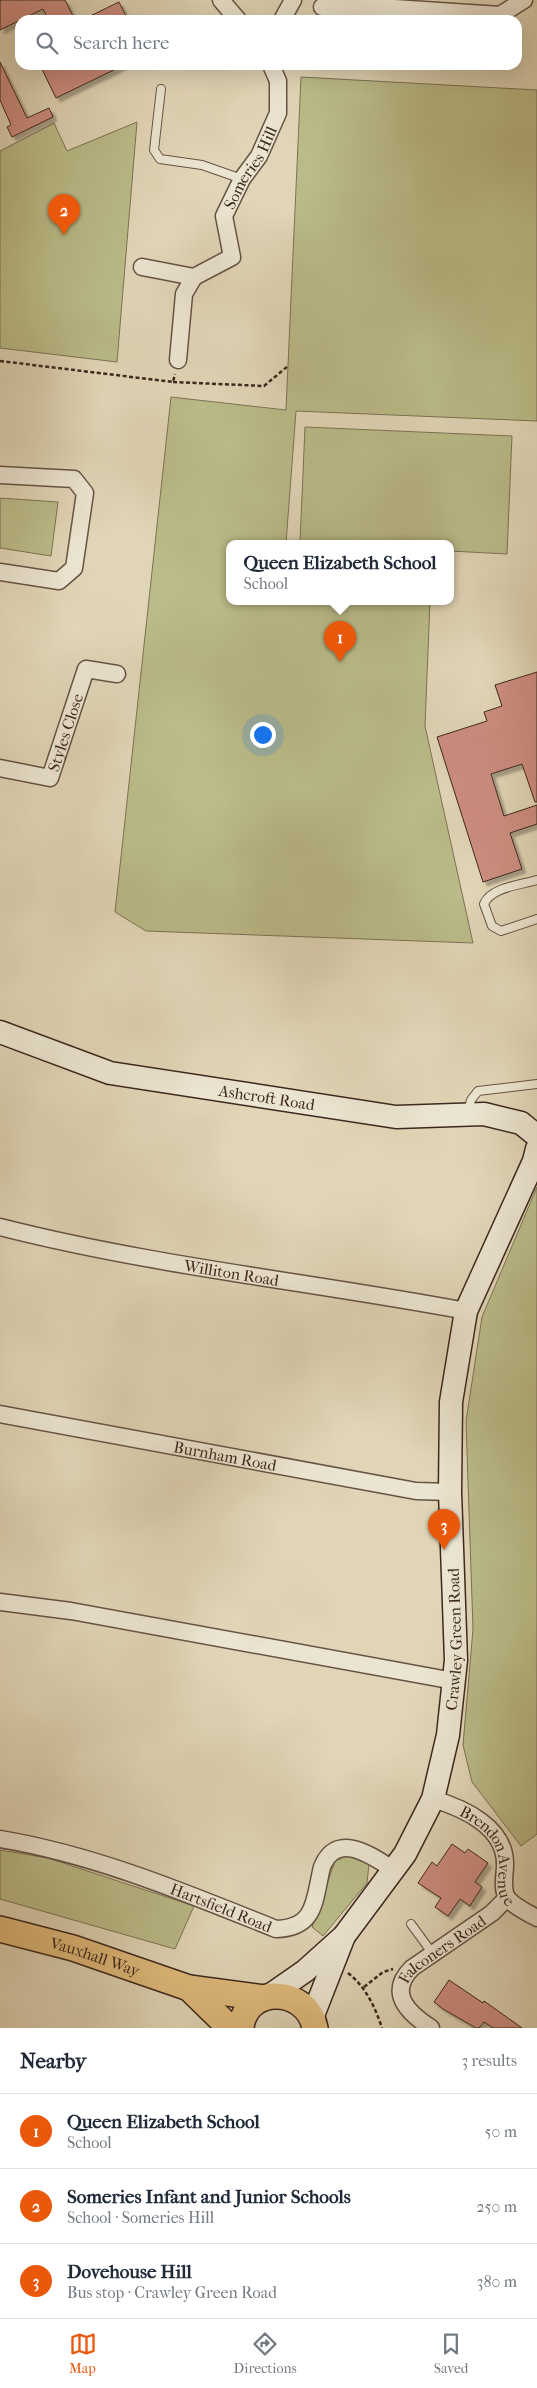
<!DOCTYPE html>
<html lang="en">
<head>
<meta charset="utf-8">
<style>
	body { margin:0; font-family:"IM FELL French Canon",serif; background:#f2f2f3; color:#1f2937 }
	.you { position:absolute; left:262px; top:734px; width:18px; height:18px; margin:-12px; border:4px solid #fff; border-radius:50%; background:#1a73e8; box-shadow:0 0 0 8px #1a73e833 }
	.badge { display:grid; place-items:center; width:32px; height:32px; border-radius:50%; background:#ea580c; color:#fff; font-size:16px; font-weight:700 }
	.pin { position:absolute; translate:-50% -41px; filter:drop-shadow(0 1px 2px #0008) }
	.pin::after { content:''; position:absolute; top:26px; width:18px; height:15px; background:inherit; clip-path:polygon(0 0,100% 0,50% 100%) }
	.popup { position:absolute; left:226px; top:540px; width:228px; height:65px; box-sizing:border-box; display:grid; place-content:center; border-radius:10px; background:#fff; filter:drop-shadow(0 1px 4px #0005); font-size:16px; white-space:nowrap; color:#747a83 }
	.popup b { font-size:19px; color:#1f2937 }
	.popup::after { content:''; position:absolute; left:50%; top:100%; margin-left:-10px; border:10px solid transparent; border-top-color:#fff }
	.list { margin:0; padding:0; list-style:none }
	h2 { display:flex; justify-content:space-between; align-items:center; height:65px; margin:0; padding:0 20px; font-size:21px }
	h2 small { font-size:16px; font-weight:400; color:#747a83 }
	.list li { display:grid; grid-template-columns:32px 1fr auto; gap:15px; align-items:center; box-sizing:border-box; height:75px; padding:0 20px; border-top:1px solid #e0e1e3 }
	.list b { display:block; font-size:19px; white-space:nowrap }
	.list p { margin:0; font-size:16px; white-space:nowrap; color:#747a83 }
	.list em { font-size:16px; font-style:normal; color:#747a83 }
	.icon { flex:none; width:28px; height:28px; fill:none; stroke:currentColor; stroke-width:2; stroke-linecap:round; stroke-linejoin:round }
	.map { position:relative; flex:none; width:537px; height:2028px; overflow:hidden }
	.search { position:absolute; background:#fff; box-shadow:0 5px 20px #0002; left:15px; right:15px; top:15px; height:55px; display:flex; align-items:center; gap:12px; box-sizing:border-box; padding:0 18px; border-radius:15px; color:#747a83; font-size:19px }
	.sheet { height:290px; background:#fff }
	nav { display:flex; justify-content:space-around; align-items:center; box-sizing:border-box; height:70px; border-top:1px solid #e0e1e3; background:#fff; font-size:14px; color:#747a83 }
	nav a { display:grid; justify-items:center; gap:2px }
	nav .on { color:#ea580c }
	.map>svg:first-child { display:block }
</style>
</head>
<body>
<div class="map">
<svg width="537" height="2028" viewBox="0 0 537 2028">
	<defs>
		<filter id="shadow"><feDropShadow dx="4" dy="4" stdDeviation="1" flood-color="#0004"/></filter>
	</defs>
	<rect width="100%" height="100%" fill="#e0d5b6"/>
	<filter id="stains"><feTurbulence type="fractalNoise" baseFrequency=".004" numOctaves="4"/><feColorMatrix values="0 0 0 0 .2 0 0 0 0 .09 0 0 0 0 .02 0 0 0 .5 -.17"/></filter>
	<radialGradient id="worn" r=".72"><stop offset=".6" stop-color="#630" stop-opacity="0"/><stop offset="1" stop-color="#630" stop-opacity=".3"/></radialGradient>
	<g fill="#babb88" stroke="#7c7254">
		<polygon points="301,77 537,90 537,421 296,411 286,543 230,543 230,601 430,601 425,726 473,943 146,931 115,912 171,397 286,410"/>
		<polygon points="137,122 117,362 0,348 0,151 54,123 67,151"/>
		<polygon points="305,427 512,436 507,554 450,551 450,543 300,543"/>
		<polygon points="0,498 58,502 51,556 0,548"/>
		<polygon points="537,1187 537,1834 521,1846 472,1782 463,1745 473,1629 466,1421 482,1317"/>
		<polygon points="0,1850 48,1858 194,1906 175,1949 0,1899"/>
		<polygon points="352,1854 369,1864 367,1883 323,1936 312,1927 335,1861"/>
	</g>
	<g fill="#cd8d80" stroke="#3d281f" filter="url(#shadow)">
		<polygon points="0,0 65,0 75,20 48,20 43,9 0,30"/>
		<polygon points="119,2 128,20 82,20"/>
		<polygon points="0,62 27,118 49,108 53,117 12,137 7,127 11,125 0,100"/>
		<polygon points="40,65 124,65 56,98"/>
		<polygon points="537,672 537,802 535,802 522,764 491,774 504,816 537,805 537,824 510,833 522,869 483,882 437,737 487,721 484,712 502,706 495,685"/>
		<polygon points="452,1844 465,1853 468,1849 488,1863 475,1882 482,1887 470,1906 460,1899 448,1916 435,1907 441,1898 418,1883 432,1862 437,1866"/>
		<polygon points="449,1980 483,2003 484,2001 522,2028 493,2028 484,2022 479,2028 476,2028 443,2009 434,2002"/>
	</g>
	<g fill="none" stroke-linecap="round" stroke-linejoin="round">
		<defs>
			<g id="lane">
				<polyline points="161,89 154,150 160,159 202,165 242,179"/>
				<path d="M537,880C521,885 491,887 484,904L492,926L501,931L537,919"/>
				<polyline points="468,1111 471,1100 478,1091 537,1084"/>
				<polyline points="411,1924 433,1954"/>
			</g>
			<g id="street">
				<polyline points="221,0 238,20"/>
				<polyline points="322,7 379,7 500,15 524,0"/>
				<polyline points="282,20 293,0"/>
				<polyline points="142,267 194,277 184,294 178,360"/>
				<path id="s1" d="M194,277L232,257L224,216L242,179L259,156L278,113V81L271,65"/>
				<polyline points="0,475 74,479 85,493 74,568 59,581 0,572"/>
				<path id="s2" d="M0,768L50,778L86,669L117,674"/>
				<path id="s3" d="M0,1227C153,1266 311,1282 466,1311"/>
				<path id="s4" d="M0,1414L416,1491L450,1492"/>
				<polyline points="0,1602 71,1611 454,1681"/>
				<path id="s5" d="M433,1799C463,1808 506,1827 505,1865C505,1875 501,1890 508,1899C515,1907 528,1913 537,1918"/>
				<path id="s6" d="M0,1839C96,1855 186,1893 276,1929C317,1928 314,1899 322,1867C337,1830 372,1856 394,1870"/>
				<path id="s7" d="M431,2028C408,2013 387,1993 412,1968L492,1913L507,1898"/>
			</g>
			<g id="secondary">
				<path id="s8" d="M0,1032L110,1073L396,1117L484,1114L521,1123L537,1136"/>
				<path id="s9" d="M269,1996L305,1971L344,1936L405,1854L433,1799L448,1735L456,1660L450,1492L451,1402L466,1311L534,1161L537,1149"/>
				<polyline points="312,2018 344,1936"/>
			</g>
			<g id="primary">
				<path id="s10" d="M0,1929L73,1948L189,1988L264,1998"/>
				<polyline points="189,1988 230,2028"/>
				<path d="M241,2028C245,1985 307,1986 315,2028"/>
			</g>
		</defs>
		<use href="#lane" stroke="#665345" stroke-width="10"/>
		<use href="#street" stroke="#665345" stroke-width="19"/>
		<use href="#secondary" stroke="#3d281f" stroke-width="25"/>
		<use href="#primary" stroke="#3d281f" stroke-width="28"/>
		<g stroke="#3d281f" stroke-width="2.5" stroke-dasharray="4 2.5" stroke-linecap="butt">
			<polyline points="0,361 173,382 175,374"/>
			<polyline points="173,382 264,386 288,366"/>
			<path d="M348,1973C366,1987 375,2007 382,2028"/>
			<polyline points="364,1987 383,1972 393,1969"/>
		</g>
		<use href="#lane" stroke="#ebe4d0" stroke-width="8"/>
		<use href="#street" stroke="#ebe4d0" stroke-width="16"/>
		<use href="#secondary" stroke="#ebe4d0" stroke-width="22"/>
		<use href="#primary" stroke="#e0ba7b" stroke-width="25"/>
	</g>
	<g text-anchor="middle" stroke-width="4.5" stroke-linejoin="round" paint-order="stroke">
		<g font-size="16" fill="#3d281f" stroke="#ebe4d0">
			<text dy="6" stroke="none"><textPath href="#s1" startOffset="140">Someries Hill</textPath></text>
			<text dy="6" stroke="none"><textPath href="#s2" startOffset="99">Styles Close</textPath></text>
			<text dy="6" stroke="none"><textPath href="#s8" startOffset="276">Ashcroft Road</textPath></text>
			<text dy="6" stroke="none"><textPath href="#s3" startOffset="236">Williton Road</textPath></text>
			<text dy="6" stroke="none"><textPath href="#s4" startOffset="229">Burnham Road</textPath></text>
			<text dy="6" stroke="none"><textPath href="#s9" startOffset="422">Crawley Green Road</textPath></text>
			<text dy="6" stroke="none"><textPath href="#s5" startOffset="88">Brendon Avenue</textPath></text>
			<text dy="6" stroke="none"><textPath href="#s6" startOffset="232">Hartsfield Road</textPath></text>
			<text dy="6" stroke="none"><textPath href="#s7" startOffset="111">Falconers Road</textPath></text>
			<text dy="6" stroke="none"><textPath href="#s10" startOffset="99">Vauxhall Way</textPath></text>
		</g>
	</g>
	<rect width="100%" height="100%" filter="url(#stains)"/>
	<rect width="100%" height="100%" fill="url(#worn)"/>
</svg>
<div class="you"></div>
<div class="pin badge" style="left:340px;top:662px">1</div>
<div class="popup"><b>Queen Elizabeth School</b>School</div>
<div class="pin badge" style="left:64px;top:235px">2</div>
<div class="pin badge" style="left:444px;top:1550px">3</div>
<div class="search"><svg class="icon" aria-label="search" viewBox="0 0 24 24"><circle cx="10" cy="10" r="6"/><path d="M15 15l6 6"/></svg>Search here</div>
</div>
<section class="sheet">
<h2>Nearby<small>3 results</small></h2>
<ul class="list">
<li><span class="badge">1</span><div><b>Queen Elizabeth School</b><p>School</p></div><em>50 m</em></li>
<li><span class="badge">2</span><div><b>Someries Infant and Junior Schools</b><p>School · Someries Hill</p></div><em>250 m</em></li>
<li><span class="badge">3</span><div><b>Dovehouse Hill</b><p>Bus stop · Crawley Green Road</p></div><em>380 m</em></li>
</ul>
</section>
<nav>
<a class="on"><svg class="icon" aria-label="map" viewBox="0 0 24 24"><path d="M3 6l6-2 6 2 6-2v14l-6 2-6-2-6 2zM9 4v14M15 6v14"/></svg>Map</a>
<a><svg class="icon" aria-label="directions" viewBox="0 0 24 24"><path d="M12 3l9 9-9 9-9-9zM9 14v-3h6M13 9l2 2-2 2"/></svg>Directions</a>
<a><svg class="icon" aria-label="saved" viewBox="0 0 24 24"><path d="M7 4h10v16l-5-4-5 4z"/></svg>Saved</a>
</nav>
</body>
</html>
